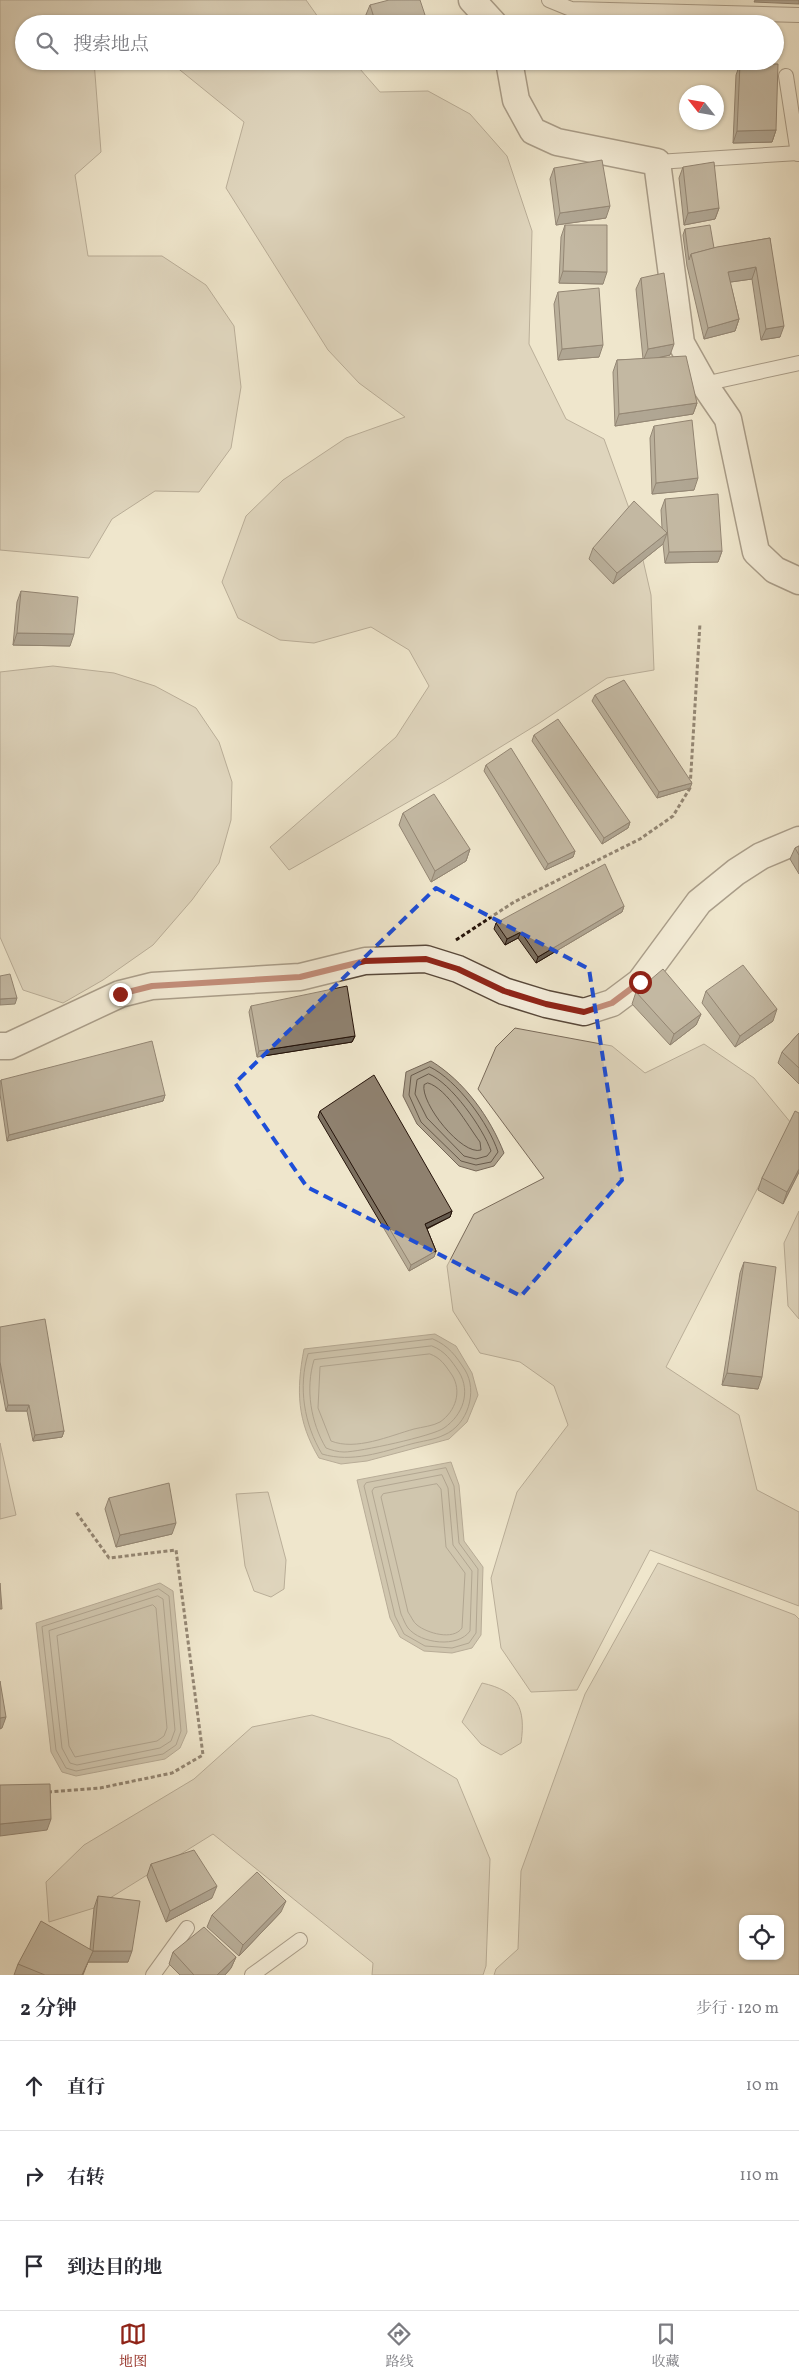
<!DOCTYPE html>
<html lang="zh">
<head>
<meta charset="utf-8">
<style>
	body { margin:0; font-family:Vollkorn,"Noto Serif SC",serif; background:#f7f7f7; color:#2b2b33 }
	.controls { position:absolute; right:15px; bottom:15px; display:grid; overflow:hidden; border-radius:10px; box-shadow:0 1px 4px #0004 }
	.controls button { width:45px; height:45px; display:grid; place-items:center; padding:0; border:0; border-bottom:1px solid #e1e1e2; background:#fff; color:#2b2b33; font:25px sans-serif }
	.compass { position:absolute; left:679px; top:85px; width:45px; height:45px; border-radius:50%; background:#fff; box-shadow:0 1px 4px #0004; rotate:301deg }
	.stop { position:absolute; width:15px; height:15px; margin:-11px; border:4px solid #8f2418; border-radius:50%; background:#fff }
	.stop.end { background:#8f2418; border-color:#fff; box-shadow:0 1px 5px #0008 }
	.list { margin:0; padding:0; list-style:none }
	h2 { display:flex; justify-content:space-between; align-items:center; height:65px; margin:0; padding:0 20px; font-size:21px }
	h2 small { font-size:16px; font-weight:400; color:#7c7c81 }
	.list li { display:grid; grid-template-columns:32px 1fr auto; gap:15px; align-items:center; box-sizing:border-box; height:90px; padding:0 20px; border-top:1px solid #e1e1e2 }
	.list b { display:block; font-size:19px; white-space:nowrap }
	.list em { font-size:16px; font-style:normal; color:#7c7c81 }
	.icon { flex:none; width:28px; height:28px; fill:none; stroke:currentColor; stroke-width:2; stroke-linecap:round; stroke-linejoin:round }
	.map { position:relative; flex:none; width:799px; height:1975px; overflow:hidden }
	.search { position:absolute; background:#fff; box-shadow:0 1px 4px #0004; left:15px; right:15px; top:15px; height:55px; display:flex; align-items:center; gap:12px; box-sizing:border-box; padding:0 18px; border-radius:28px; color:#7c7c81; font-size:19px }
	.sheet { height:335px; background:#fff }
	nav { display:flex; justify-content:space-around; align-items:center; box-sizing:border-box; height:70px; border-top:1px solid #e1e1e2; background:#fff; font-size:14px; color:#7c7c81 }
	nav a { display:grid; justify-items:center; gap:2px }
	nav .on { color:#8f2418 }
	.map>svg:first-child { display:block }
</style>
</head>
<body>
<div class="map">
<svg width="799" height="1975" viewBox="0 0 799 1975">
	<rect width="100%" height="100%" fill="#efe6cc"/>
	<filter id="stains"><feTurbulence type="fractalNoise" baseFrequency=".004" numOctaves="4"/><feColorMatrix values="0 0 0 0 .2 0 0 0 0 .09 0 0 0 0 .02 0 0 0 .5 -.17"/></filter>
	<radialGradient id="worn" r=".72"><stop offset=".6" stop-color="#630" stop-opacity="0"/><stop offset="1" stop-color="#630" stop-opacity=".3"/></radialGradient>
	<g fill="#cdc2ab" stroke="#7a6b5a" fill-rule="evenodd">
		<polygon points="0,0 306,0 323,24 24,24 24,61 94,61 101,152 75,175 88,256 162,256 206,285 234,326 241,387 231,448 199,492 155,491 112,519 89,558 0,550"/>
		<polygon points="157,61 353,61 380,92 428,91 470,114 507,156 532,231 529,344 566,419 604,439 635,525 651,595 654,670 607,678 538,724 445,781 289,870 270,847 396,737 429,686 409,650 371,627 314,643 280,640 238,618 222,582 246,516 283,480 346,438 405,417 359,383 328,350 226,188 244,122 175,66"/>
		<polygon points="53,666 114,673 155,686 196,708 219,742 232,782 231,820 219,863 192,900 153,945 103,980 63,1003 23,990 0,937 0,672"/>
		<polygon points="515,1028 612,1046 645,1073 704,1044 754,1078 791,1123 666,1367 739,1415 757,1490 799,1512 799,1606 650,1550 577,1690 531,1692 501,1648 491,1578 517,1492 568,1425 554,1386 520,1362 480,1353 453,1311 447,1266 474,1214 544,1178 478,1089 496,1047"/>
		<polygon points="799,1211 799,1319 788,1306 784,1243"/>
		<polygon points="0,1443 16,1515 0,1519"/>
		<polygon points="268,1492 286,1560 284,1589 271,1597 254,1591 245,1566 236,1494"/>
		<path d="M658,1563L795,1615L799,1619V1975H494L496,1969L518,1949L521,1871L585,1694ZM743,1919H780V1956H743Z"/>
		<path d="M482,1683C518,1691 526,1708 521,1743L501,1755L481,1744L462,1722Z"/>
		<polygon points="312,1715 390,1739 457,1779 490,1859 486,1966 483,1975 372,1975 373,1963 213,1834 94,1908 49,1922 46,1882 84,1845 194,1779 252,1727"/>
	</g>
	<g fill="#ab9f8a" stroke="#766757">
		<path d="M431,1061C464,1081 490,1117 504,1153L494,1166L476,1171L459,1166L417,1124L403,1096L406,1072Z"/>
		<path d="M435,1334L456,1346L472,1373L478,1395L467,1422L449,1439L367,1461L341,1464L319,1458C297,1421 296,1391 304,1349Z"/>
		<polygon points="451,1462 459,1485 464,1541 483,1567 481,1635 472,1648 452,1653 424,1651 400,1637 390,1618 357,1480"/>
		<polygon points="160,1583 173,1591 187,1732 180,1748 165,1759 76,1776 62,1772 51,1752 36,1623"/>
	</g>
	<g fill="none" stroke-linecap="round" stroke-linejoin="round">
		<g stroke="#685a4a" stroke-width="1">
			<path d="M430,1067C457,1080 489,1124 498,1152L491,1162L476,1165L461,1161L421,1122L409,1095L411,1076Z"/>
			<path d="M429,1074C451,1083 483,1128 491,1151L487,1156L476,1159L464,1156L427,1118L415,1094L417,1080Z"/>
			<path d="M428,1083C447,1088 468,1126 480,1142L481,1150C462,1156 420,1103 424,1085Z"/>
			<path d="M433,1339C449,1346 456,1356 465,1370C478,1391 468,1425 444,1435C434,1440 422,1441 411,1444C382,1452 352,1463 322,1454C304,1424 298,1387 308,1354Z"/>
			<path d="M432,1346C445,1351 451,1360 459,1372C471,1392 463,1415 444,1428C433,1436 359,1452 344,1452C338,1452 331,1450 326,1448C311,1423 305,1389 314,1360Z"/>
			<path d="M430,1354C441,1358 445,1365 452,1375C462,1391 456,1411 440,1422C433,1426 422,1427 414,1429C389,1436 356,1451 331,1441L318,1408L320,1367Z"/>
			<polygon points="446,1468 454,1486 459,1543 478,1569 476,1633 469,1643 452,1648 425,1646 404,1634 395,1616 364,1486 366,1483"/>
			<path d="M442,1475L448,1488L453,1545L472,1571L470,1631C458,1648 421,1644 408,1628C405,1624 403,1618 401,1614L372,1491L374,1488Z"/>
			<path d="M437,1484L441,1489L446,1547L465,1573L462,1628C453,1641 427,1633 417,1625C413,1622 411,1616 408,1612L381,1497L383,1494Z"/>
			<polygon points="159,1589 169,1596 181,1731 176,1745 163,1754 76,1771 66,1768 56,1750 42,1627"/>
			<polygon points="158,1596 163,1599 175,1730 171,1741 160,1748 77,1765 70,1763 62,1748 49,1631"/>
			<polygon points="153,1605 156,1608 167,1728 164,1736 157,1741 75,1757 69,1746 57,1636"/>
		</g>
		<defs>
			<g id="service">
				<polyline points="549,0 571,9 799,15"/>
				<polyline points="786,76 798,154"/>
				<polyline points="657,162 799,153"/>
				<polyline points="704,384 799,363"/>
				<polyline points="153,1975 187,1928"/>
				<polyline points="252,1975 300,1940"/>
			</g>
			<g id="minor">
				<polyline points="472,0 494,24"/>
				<polyline points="509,61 516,100 533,131 557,142 657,162 681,343 704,384 728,419 756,552 775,570 799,581"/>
				<polyline points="0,1046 9,1046 120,994 152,986 300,977 365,961 426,959 458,969 504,991 546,1004 584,1012 612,1003 640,982 699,902 736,872 761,856 799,840"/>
			</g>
		</defs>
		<use href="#service" stroke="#58483a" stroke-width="16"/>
		<use href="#minor" stroke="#58483a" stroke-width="29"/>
		<g stroke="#26140a" stroke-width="3" stroke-dasharray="4 2.5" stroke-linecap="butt">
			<polyline points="456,940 514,902 640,839 673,816 690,788 700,623"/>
			<polyline points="48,1792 100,1788 172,1773 203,1755 176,1550 109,1558 76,1512"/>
		</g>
		<use href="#service" stroke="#f5efde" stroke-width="14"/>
		<use href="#minor" stroke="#f5efde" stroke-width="26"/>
	</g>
	<g fill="#7b6f5f" stroke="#26140a">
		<polygon points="370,5 428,24 368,24 365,17"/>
		<polygon points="740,64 776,130 772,142 733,143 736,75"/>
		<polygon points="683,167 719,208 715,219 684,225 679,178"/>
		<polygon points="554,168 606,218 556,225 550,179"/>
		<polygon points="565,225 603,284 559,283 561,237"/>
		<polygon points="685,229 714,248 770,238 780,337 761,340 752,279 730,282 739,319 735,331 704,339 687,266 683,235"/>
		<polygon points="641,278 670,355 657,358 697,403 693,414 615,426 613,372 617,360 643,359 636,289"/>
		<polygon points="558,292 599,357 558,360 554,304"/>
		<polygon points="654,426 694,490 652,494 650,438"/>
		<polygon points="665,499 722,551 718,562 665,563 663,544 613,584 589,559 593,548 662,528 661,510"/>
		<polygon points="21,591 70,646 13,645 17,602"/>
		<polygon points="595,695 690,788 657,798 592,701"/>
		<polygon points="534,735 630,822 628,828 602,844 532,741"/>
		<polygon points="486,765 575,851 573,857 545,870 484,771"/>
		<polygon points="403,813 470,849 466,861 431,882 399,825"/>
		<polygon points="799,846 799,874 790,859 795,848"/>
		<polygon points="624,906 622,912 536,963 518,938 505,945 494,929 496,923"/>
		<polygon points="706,991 773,1021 735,1047 702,1003"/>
		<polygon points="636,992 701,1014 696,1025 670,1045 632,1004"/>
		<polygon points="251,1006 355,1036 352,1042 257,1057 249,1012"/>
		<polygon points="799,1033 799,1084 778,1063 782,1052"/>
		<polygon points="1,1080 165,1095 163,1101 7,1141 0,1094 0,1082"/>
		<polygon points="320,1111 452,1211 450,1217 427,1229 436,1251 434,1257 409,1271 318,1117"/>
		<polygon points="799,1113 799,1172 783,1204 758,1190 762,1178"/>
		<polygon points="744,1262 758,1389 722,1385 740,1273"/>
		<polygon points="0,1327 64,1431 62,1437 33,1441 27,1411 6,1411 0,1379"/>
		<polygon points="109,1498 172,1534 116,1547 105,1509"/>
		<polygon points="151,1864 212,1898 166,1922 147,1876"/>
		<polygon points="98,1896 128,1962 88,1962 83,1975 14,1975 18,1964 90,1949 94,1908"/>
		<polygon points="281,1912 239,1956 207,1927 212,1915"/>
		<polygon points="173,1952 236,1957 231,1968 225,1975 180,1975 169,1964"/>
	</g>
	<g fill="#645a4e" stroke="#26140a">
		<polygon points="755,0 799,0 799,4 754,2"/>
		<polygon points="776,130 772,142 733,143 737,131"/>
		<polygon points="610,206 606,218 556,225 560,213"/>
		<polygon points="719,208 715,219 684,225 688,213"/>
		<polygon points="756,267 752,279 724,283 728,272"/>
		<polygon points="563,271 607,272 603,284 559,283"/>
		<polygon points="739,319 735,331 704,339 708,328"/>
		<polygon points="784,326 780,337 761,340 766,329"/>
		<polygon points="674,344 670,355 643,361 648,349"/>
		<polygon points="603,345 599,357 558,360 562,349"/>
		<polygon points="697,403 693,414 615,426 619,414"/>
		<polygon points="698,478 694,490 652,494 656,483"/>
		<polygon points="667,533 663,544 613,584 617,573"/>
		<polygon points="722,551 718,562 665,563 669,552"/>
		<polygon points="17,633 74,634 70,646 13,645"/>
		<polygon points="692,783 690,788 657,798 659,792"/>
		<polygon points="630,822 628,828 602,844 604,838"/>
		<polygon points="470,849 466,861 431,882 435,871"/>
		<polygon points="575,851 573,857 545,870 548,864"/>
		<polygon points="624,906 622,912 536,963 538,957"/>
		<polygon points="521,932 518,938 505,945 507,939"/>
		<polygon points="17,998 15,1004 0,1005 0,999"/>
		<polygon points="777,1009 773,1021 735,1047 740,1036"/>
		<polygon points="701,1014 696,1025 670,1045 674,1034"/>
		<polygon points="355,1036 352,1042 257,1057 259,1051"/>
		<polygon points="165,1095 163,1101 7,1141 9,1135"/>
		<polygon points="799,1169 799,1172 783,1204 787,1192"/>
		<polygon points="452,1211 450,1217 423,1230 425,1224"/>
		<polygon points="436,1251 434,1257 409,1271 411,1265"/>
		<polygon points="727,1373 762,1377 758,1389 722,1385"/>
		<polygon points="8,1405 29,1405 27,1411 6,1411"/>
		<polygon points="64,1431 62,1437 33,1441 35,1435"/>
		<polygon points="176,1523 172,1534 116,1547 120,1535"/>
		<polygon points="6,1717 2,1728 0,1729 0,1718"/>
		<polygon points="51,1819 47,1830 0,1836 0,1824"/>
		<polygon points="217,1886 212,1898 166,1922 170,1911"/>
		<polygon points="286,1901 281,1912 239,1956 243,1945"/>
		<polygon points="93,1951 132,1951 128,1962 88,1962 82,1975"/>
		<polygon points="236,1957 231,1968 225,1975 217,1975"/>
	</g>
	<g fill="#8f816f" stroke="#26140a">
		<polygon points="389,0 420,0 428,24 376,24 370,5"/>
		<polygon points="740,64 778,64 776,130 737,131"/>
		<polygon points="602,160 610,206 560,213 554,168"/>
		<polygon points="714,162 719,208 688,213 683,167"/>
		<polygon points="565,225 607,225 607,272 563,271"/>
		<polygon points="710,225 714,248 691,254 689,260 685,229"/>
		<polygon points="770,238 784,326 766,329 756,267 728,272 739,319 708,328 691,254 717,247"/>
		<polygon points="664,273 674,344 648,349 641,278"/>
		<polygon points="599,288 603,345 562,349 558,292"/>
		<polygon points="686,356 697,403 619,414 617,360"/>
		<polygon points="692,420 698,478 656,483 654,426"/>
		<polygon points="718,494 722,551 669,552 665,499"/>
		<polygon points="634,501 667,533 617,573 593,548"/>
		<polygon points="21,591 78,597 74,634 17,633"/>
		<polygon points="624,680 692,783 659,792 595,695"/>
		<polygon points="558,719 630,822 604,838 534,735"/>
		<polygon points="511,748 575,851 548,864 486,765"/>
		<polygon points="434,794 470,849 435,871 403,813"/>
		<polygon points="799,846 799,855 795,848"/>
		<polygon points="605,864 624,906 538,957 521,932 507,939 496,923"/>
		<polygon points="743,965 777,1009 740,1036 706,991"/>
		<polygon points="663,969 701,1014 674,1034 636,992"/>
		<polygon points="10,974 17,998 0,999 0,976"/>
		<polygon points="347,986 355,1036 259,1051 251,1006"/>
		<polygon points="799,1033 799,1068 782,1052"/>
		<polygon points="152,1041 165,1095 9,1135 1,1080"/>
		<polygon points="374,1075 452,1211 425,1224 436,1251 411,1265 320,1111"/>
		<polygon points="795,1111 799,1113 799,1169 787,1192 762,1178"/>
		<polygon points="744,1262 776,1267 762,1377 727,1373"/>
		<polygon points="45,1319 64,1431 35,1435 29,1405 8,1405 0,1362 0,1327"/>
		<polygon points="169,1483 176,1523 120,1535 109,1498"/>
		<polygon points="0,1583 2,1609 0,1609"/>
		<polygon points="0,1681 6,1717 0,1718"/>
		<polygon points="50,1784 51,1819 0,1824 0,1785"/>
		<polygon points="194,1850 217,1886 170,1911 151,1864"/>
		<polygon points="257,1872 286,1901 243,1945 212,1915"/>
		<polygon points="98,1896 140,1901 132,1951 93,1951"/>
		<polygon points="41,1921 93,1951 82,1975 45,1975 18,1964"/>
		<polygon points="204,1927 236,1957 217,1975 194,1975 173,1952"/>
	</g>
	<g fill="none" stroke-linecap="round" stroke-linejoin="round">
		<polyline stroke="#8f2418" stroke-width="6" points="120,994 152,986 300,977 365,961 426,959 458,969 504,991 546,1004 584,1012 612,1003 640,982"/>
	</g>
	<path d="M0 0H799V1975H0ZM436,888L589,969L622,1180L521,1296L307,1187L235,1083Z" fill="#efe6cc" fill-opacity=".55" fill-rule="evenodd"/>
	<path fill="none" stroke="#1d4ed8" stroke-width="4" stroke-dasharray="10 6" stroke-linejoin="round" d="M436,888L589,969L622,1180L521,1296L307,1187L235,1083Z"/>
	<rect width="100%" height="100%" filter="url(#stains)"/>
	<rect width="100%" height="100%" fill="url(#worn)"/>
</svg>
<div class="controls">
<button><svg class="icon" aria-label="locate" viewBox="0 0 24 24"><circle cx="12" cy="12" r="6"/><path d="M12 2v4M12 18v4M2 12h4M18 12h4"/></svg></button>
</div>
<svg class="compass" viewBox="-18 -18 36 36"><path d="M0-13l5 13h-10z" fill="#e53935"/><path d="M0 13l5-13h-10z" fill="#7c7c81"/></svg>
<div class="stop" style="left:640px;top:982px"></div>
<div class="stop end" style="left:120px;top:994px"></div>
<div class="search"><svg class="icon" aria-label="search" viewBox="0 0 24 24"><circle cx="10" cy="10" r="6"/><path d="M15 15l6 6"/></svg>搜索地点</div>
</div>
<section class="sheet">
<h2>2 分钟<small>步行 · 120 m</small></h2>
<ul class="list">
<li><svg class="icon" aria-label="ahead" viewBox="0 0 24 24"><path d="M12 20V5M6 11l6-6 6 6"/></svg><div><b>直行</b></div><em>10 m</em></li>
<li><svg class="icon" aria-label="right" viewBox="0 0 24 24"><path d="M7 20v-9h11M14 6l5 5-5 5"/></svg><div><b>右转</b></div><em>110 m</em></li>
<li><svg class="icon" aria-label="arrive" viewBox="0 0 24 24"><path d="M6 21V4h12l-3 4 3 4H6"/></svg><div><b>到达目的地</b></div></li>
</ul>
</section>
<nav>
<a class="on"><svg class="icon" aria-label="map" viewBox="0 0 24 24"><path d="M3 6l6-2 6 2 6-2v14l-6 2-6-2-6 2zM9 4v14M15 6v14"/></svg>地图</a>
<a><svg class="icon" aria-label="directions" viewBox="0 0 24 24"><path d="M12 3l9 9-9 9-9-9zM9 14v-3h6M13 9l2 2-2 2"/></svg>路线</a>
<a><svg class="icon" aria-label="saved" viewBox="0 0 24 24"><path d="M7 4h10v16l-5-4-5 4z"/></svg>收藏</a>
</nav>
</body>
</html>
